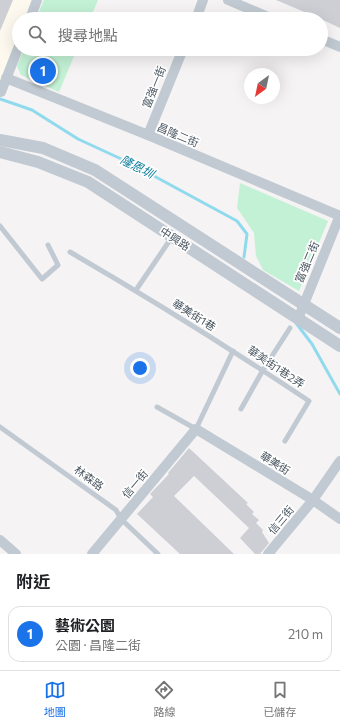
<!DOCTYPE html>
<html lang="zh-TW">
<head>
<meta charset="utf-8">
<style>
	body { margin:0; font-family:Commissioner,"Noto Sans TC",sans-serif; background:#f2f2f2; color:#202124 }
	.compass { position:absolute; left:244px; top:68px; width:36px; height:36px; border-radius:50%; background:#fff; box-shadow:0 4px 16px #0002; rotate:213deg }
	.you { position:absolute; left:140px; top:368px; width:14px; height:14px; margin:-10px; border:3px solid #fff; border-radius:50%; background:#1a73e8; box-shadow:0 0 0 6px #1a73e833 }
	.badge { display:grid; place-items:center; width:26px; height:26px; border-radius:50%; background:#1a73e8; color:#fff; font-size:13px; font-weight:700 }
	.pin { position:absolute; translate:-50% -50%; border:2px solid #fff; box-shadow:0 1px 4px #0006 }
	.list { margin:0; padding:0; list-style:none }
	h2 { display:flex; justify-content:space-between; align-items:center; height:52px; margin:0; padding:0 16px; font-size:17px }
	h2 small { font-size:13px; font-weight:400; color:#757577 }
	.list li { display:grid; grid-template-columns:26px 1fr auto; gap:12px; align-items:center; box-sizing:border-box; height:56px; margin:0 8px 8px; padding:0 8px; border:1px solid #e0e0e0; border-radius:12px }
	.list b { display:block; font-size:15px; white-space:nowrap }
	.list p { margin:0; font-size:13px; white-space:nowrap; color:#757577 }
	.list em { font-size:13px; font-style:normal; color:#757577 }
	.icon { flex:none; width:22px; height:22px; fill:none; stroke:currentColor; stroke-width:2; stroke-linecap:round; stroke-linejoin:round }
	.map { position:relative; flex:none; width:340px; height:554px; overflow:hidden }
	.search { position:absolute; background:#fff; box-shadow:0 4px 16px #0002; left:12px; right:12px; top:12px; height:44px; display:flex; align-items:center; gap:10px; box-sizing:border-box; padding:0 14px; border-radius:22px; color:#757577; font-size:15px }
	.sheet { height:116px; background:#fff }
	nav { display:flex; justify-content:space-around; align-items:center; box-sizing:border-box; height:56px; border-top:1px solid #e0e0e0; background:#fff; font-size:11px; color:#757577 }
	nav a { display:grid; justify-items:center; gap:2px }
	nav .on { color:#1a73e8 }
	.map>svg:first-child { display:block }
</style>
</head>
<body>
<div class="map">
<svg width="340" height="554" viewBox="0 0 340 554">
	<rect width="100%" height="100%" fill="#f5f3f3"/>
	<polygon fill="#fdf9ef" points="0,0 39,0 32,19 19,19 19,49 0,100"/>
	<g fill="#c3f1d5">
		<polygon points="44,0 98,0 90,19 36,19"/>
		<polygon points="24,49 77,49 59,92 21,75 17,66"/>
		<polygon points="240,183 328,221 299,291 263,270 256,256 254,233 237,208"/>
	</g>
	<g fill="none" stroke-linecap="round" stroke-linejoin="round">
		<g stroke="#90daee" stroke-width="3">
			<polyline points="0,99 32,110 78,139 130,163 237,221 247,234 244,257"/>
			<polyline points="296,323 312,344 340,394"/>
		</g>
	</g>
	<g fill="#cdcfd5">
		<polygon points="0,0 13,0 0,31"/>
		<polygon points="276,0 340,0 340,28 321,19"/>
		<polygon points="189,448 248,503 246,504 254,512 252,514 259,520 256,523 263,530 262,532 269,543 260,554 255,554 240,538 249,528 194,476 174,496 234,554 180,554 137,514 153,497 150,494 169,474 168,473"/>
	</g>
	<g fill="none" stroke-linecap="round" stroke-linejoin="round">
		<g stroke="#c1cad2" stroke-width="5">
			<polyline points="0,226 42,279 58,265 48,245"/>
			<path d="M70,252C151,299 231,349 309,401L285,441"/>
			<polyline points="136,290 172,237"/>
			<polyline points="157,407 196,429 233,351"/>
			<polyline points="241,409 263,370 290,328"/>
			<polyline points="0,427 116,510 121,519 158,554"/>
		</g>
		<g stroke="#c1cad2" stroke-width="10">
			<polyline points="228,0 273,19"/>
			<polyline points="30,19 37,0"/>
			<polyline points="196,19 203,0"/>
			<polyline points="321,39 340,47"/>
			<polyline points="6,78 148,135 340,216"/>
			<polyline points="0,91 1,92 19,46"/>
			<polyline points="148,135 183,49"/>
			<polyline points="298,319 340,215"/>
			<polyline points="0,540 16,554"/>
			<polyline points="92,554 196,429 313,500 340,519"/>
			<polyline points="268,554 313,500 340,461"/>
		</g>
		<g stroke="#c1cad2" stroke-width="12">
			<polyline points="0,140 43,148 95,170 340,328"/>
			<polyline points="0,152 38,162 88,182 340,346"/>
		</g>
	</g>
	<g text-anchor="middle" stroke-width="3.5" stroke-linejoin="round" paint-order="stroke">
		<g font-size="11" fill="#4a5661" stroke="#fff">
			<text transform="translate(154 87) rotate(-68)" y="4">富強一街</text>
			<text transform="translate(178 135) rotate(23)" y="4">昌隆二街</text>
			<text transform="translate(175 239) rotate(33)" y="4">中興路</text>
			<text transform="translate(307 262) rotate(-67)" y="4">富強二街</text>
			<text transform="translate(194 315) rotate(32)" y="4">華美街1巷</text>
			<text transform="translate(276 367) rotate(34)" y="4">華美街1巷2弄</text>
			<text transform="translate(275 463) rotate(32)" y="4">華美街</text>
			<text transform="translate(89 478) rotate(36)" y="4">林森路</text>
			<text transform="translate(135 484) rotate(-50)" y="4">信一街</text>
			<text transform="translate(281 520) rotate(-50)" y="4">信三街</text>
		</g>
		<g font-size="12" font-style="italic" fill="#0c7c9b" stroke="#fff">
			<text transform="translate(137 167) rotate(27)" y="4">隆恩圳</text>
		</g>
	</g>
</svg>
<svg class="compass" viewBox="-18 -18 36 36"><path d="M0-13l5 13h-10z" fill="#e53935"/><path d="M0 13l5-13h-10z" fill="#757577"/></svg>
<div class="you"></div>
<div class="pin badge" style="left:43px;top:71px">1</div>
<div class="search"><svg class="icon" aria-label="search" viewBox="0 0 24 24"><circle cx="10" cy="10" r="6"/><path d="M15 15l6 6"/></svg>搜尋地點</div>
</div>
<section class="sheet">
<h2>附近<small></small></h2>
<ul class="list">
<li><span class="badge">1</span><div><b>藝術公園</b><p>公園 · 昌隆二街</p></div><em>210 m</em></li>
</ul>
</section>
<nav>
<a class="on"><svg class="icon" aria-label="map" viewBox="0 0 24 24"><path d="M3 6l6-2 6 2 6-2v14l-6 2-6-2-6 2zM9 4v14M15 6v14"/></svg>地圖</a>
<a><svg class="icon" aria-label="directions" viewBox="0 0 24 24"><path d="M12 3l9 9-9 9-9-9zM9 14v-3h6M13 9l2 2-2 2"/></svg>路線</a>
<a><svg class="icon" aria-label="saved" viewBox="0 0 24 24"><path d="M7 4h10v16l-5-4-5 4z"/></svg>已儲存</a>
</nav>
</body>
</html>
